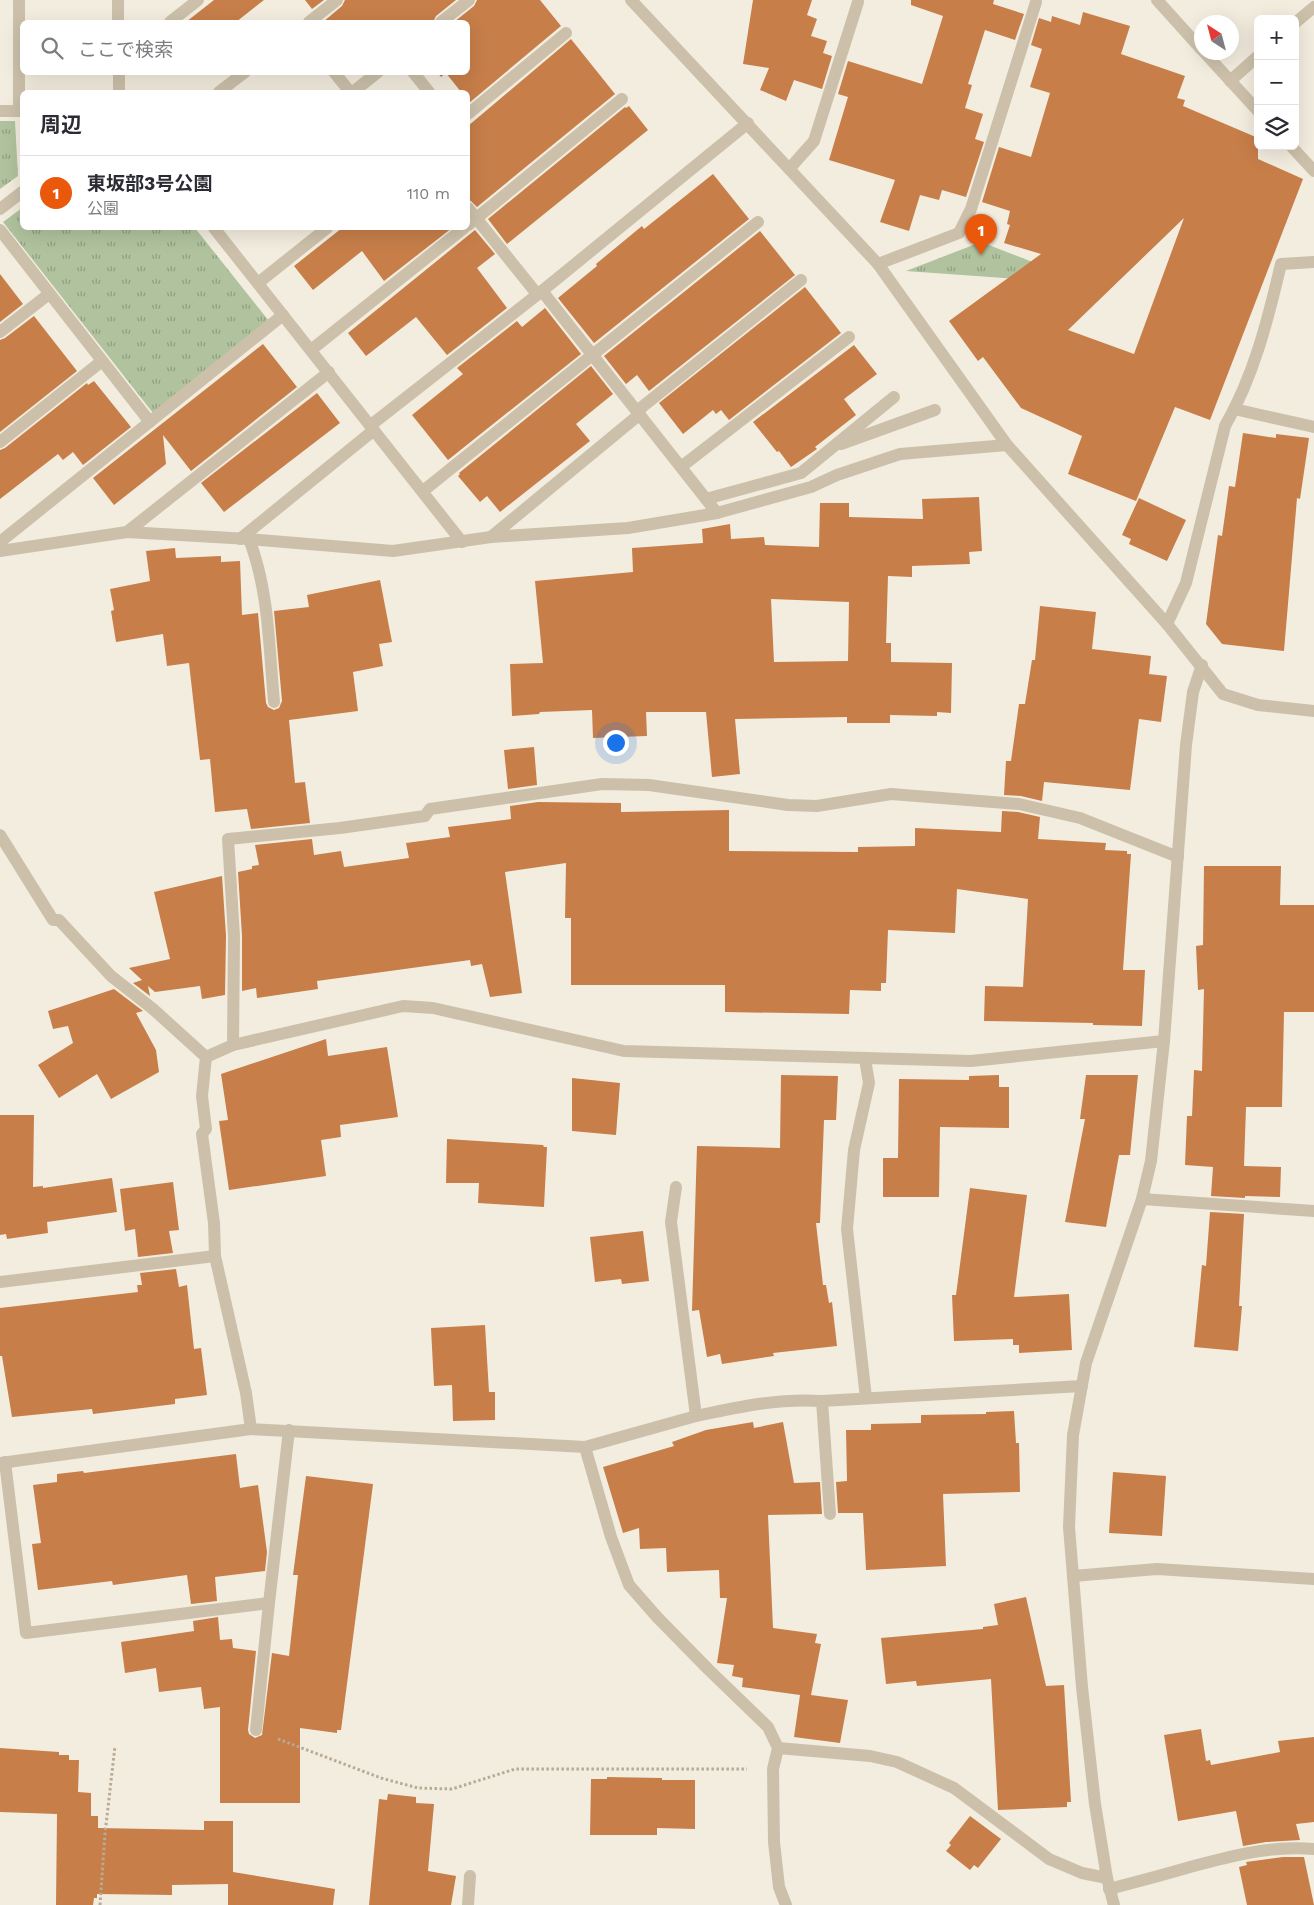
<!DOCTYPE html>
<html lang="ja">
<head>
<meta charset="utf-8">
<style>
	body { margin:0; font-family:"Work Sans","Noto Sans JP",sans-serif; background:#f2f2f3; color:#2b2b33 }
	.controls { position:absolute; right:15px; top:15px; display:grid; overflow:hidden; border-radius:8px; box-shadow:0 5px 20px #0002 }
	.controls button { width:45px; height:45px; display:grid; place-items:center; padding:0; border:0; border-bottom:1px solid #e1e1e2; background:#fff; color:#2b2b33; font:25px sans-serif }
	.compass { position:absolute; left:1194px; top:15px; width:45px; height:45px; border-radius:50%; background:#fff; box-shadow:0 5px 20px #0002; rotate:324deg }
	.you { position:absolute; left:615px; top:742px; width:18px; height:18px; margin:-12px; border:4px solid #fff; border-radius:50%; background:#1a73e8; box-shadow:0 0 0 8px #1a73e833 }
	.badge { display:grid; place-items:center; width:32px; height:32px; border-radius:50%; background:#ea580c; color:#fff; font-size:16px; font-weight:700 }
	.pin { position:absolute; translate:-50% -41px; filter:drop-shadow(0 1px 2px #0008) }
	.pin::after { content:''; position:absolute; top:26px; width:18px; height:15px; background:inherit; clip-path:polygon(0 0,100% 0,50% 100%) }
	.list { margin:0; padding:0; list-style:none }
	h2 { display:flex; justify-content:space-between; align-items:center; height:65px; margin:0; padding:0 20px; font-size:21px }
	h2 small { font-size:16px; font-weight:400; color:#7c7c81 }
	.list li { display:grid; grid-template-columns:32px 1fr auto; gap:15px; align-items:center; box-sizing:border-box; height:75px; padding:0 20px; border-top:1px solid #e1e1e2 }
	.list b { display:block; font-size:19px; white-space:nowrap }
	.list p { margin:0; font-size:16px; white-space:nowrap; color:#7c7c81 }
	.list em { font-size:16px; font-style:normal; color:#7c7c81 }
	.icon { flex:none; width:28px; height:28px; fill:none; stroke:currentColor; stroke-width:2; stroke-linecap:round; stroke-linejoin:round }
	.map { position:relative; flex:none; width:1314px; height:1905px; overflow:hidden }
	.search { position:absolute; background:#fff; box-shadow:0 5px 20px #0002; left:20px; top:20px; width:450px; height:55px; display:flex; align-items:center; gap:12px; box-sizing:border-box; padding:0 18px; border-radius:8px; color:#7c7c81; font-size:19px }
	.panel { position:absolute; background:#fff; box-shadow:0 5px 20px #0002; left:20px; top:90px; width:450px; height:140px; border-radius:8px }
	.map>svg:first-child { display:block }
</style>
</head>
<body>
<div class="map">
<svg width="1314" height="1905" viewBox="0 0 1314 1905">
	<defs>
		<pattern id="park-tufts" width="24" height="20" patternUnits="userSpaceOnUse" patternTransform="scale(1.25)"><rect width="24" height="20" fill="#b0c39e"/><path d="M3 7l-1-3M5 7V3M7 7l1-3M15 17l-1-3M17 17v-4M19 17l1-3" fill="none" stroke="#909f81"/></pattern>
	</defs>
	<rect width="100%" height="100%" fill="#f3eddf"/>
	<g fill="url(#park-tufts)">
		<polygon points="0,121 15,121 18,176 0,189"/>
		<polygon points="22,208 22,228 195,228 269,321 153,413 3,222"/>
		<polygon points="981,242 1048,268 1031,280 906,271"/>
	</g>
	<g fill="#c77e49" fill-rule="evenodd">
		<polygon points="214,0 264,0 236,22 186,22"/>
		<polygon points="305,0 324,0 312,9"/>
		<polygon points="345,0 456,0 436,16 433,22 323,22 342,6"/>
		<polygon points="477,0 540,0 561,26 469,103 468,92 461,92 446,73 441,77 437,72 468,72 468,22 454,22 474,6"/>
		<polygon points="753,0 812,0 807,15 817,19 811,36 827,41 823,53 832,56 822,89 794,80 786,101 760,90 769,68 743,64"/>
		<polygon points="911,0 994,0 993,4 1024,14 1015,40 985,30 968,84 972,85 965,108 983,114 975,139 984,142 966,197 942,190 939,200 920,195 909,231 880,222 895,180 829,160 848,97 838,94 848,61 922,84 943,16 911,5"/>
		<path d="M1083,12L1130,26L1121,54L1185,76L1177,98L1185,100L1183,106L1258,138V159L1303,179L1210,420L1175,407L1136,501L1068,474L1082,436L1021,408L983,357L978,361L949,321L1041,254L1004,243L1010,225L1007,224L1010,211L982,202L999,147L1031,157L1050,93L1030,87L1042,49L1031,45L1039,18L1051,22L1052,16L1080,25ZM1184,218L1134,354L1068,330Z"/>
		<polygon points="571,39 615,94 477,207 471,201 468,200 468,126"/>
		<polygon points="629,106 648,130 507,244 488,219 625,107 626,108"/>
		<polygon points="713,174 749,219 594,343 558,298 597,266 596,264 642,226 644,229"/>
		<polygon points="342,228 452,228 384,281 362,251 313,290 294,266"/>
		<polygon points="475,230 495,254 477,268 507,308 447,355 416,317 366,356 348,333"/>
		<polygon points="760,231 795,275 649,391 637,375 626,384 604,356"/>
		<polygon points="0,274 23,304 0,322"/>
		<polygon points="805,287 841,333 729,420 721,410 716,414 713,410 683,434 659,403"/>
		<polygon points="545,308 581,354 448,460 412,415 463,374 457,368 517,321 522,327"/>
		<polygon points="34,316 77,371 0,432 0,340 5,338"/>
		<polygon points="263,344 297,387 191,471 163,435 166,464 114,505 93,478"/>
		<polygon points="854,345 877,374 844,399 856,415 815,447 817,449 791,467 779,451 777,452 753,422"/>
		<polygon points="591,366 613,394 576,424 590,441 500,512 487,496 480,502 458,476 460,474 459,473"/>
		<polygon points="94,381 131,427 83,465 73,452 63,460 58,454 0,499 0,450 5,448 87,383 88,385"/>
		<polygon points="317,393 340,423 224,512 201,483"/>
		<polygon points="1243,433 1276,438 1276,434 1309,438 1300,499 1297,498 1284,651 1222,644 1206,624 1218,535 1222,536 1229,486 1235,487"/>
		<path d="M979,497L982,551L969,552L970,564L912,566V577L888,576L886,643H891V662L952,663L951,713L937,712V716L890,715V723H847V717L735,719L740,774L712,777L706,712H646L647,736L593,738L592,710L540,712L539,714L512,716L510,664L543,663L535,581L633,572L632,548L703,543L702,529L730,524L731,539L764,537L765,545L819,547L820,503H849V517L923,519L922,499ZM771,599L849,602L848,661L774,662Z"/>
		<polygon points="1139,498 1186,520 1167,561 1129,544 1131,539 1122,535"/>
		<polygon points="175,548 176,558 221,556 221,562 240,561 242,615 258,613 266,703 268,707 274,710 279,708 282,701 274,611 309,607 307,595 380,580 392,642 379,644 383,666 353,672 358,711 289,720 295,783 305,782 310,823 251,829 247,809 215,812 210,759 200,760 189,663 167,666 163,634 116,642 111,611 114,610 110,589 150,581 146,551"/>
		<polygon points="1040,606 1096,612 1092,649 1151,656 1149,674 1167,676 1161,722 1139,719 1130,790 1044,782 1042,801 1021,796 1004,795 1006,761 1011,761 1019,704 1025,704 1032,660 1035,660"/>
		<polygon points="534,747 537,785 508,789 504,750"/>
		<polygon points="538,802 621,803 621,812 729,810 729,851 858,852 858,847 915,846 915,828 1001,832 1002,811 1018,812 1040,817 1038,839 1106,843 1105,850 1127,851 1127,854 1131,854 1123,970 1145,970 1142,1026 1093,1025 1093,1023 984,1021 985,986 1023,987 1028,899 957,889 955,933 888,930 886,983 881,983 881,991 850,990 849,1014 725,1012 725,985 571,985 571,918 565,918 566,863 505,872 522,993 490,997 482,964 471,966 470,960 317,981 318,989 257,998 256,988 242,991 242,936 238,872 252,869 252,866 259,865 255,845 312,839 314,855 341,851 344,867 409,858 406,843 450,837 448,827 511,819 510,806"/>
		<polygon points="1204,866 1281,866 1280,905 1314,905 1314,1012 1284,1012 1282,1107 1246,1107 1244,1166 1281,1167 1280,1197 1245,1196 1245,1198 1211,1196 1213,1167 1185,1165 1187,1116 1192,1116 1194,1070 1202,1071 1204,989 1198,990 1196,946 1203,945"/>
		<polygon points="222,876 226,936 225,995 202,999 200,986 155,992 148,986 150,996 133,983 142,980 129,968 170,959 154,892"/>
		<polygon points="114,989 143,1011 136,1013 156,1050 159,1072 111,1099 97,1074 59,1098 38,1065 73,1043 68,1026 53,1029 48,1011"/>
		<polygon points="326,1039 328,1056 387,1047 398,1117 340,1125 341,1137 321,1140 326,1176 229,1190 219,1121 228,1120 221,1074"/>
		<polygon points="781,1075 838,1076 836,1120 824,1120 820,1223 816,1223 823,1285 826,1285 829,1303 832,1302 837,1346 773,1353 774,1356 722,1364 720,1354 707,1357 699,1310 692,1311 697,1146 780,1148"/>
		<polygon points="999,1075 999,1087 1009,1087 1009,1128 940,1127 939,1197 883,1197 883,1158 898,1158 899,1079 969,1080 969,1076"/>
		<polygon points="1086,1075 1138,1075 1130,1155 1119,1155 1106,1227 1065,1222 1085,1119 1080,1119"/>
		<polygon points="572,1078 620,1083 616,1135 572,1131"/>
		<polygon points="0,1115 34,1115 33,1187 43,1186 43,1188 112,1178 117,1212 47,1222 48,1233 7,1239 6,1234 0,1235"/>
		<polygon points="447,1139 543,1145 544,1147 547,1147 544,1207 478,1203 479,1183 446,1183"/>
		<polygon points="173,1182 179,1230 169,1231 173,1253 138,1257 135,1229 125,1231 120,1189"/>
		<polygon points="970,1188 1027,1195 1014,1297 1069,1294 1072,1350 1019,1353 1019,1345 1013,1345 1013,1339 954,1341 952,1295 956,1295"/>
		<polygon points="1210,1212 1244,1214 1239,1306 1242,1306 1238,1351 1194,1347 1202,1265 1206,1266"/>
		<polygon points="643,1231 649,1281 622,1284 621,1279 595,1282 590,1237"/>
		<polygon points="176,1269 179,1287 187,1285 194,1349 201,1348 207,1395 175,1399 175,1404 93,1414 92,1409 12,1417 2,1356 0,1356 0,1308 138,1292 137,1285 142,1285 140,1273"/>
		<polygon points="485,1325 489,1392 495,1392 495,1420 453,1421 452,1385 434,1386 431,1328"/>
		<polygon points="1014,1411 1016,1443 1019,1443 1020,1492 943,1494 946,1566 866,1570 863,1513 838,1513 836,1482 847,1481 846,1430 871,1430 871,1424 921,1423 921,1415 986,1414 986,1412"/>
		<polygon points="753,1422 754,1428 783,1422 794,1483 820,1482 822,1514 768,1515 773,1628 817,1634 815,1643 821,1644 811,1695 848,1700 840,1743 794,1737 800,1695 742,1687 743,1678 732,1676 734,1665 717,1663 727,1598 720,1598 719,1570 667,1572 666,1548 640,1549 639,1528 623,1533 603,1467 674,1446 672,1442 706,1430"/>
		<polygon points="236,1454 240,1488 258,1485 267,1552 265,1571 215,1577 217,1601 191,1604 187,1575 113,1585 112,1581 38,1590 32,1544 41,1543 33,1485 57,1482 57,1474 83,1471 84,1473"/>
		<polygon points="1113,1472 1166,1476 1162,1536 1109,1533"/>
		<polygon points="306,1476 373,1484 341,1730 337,1730 337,1733 300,1728 300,1803 220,1803 220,1707 204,1709 201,1687 159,1692 156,1668 125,1673 121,1642 194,1631 193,1621 218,1617 220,1640 232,1639 233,1648 256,1651 248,1730 249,1734 255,1738 262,1735 272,1653 289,1656 298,1575 293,1575"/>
		<polygon points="1026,1597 1046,1686 1064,1685 1071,1802 1067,1802 1067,1807 998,1810 991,1679 917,1686 916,1681 886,1684 881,1638 983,1629 983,1627 998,1625 994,1604"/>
		<polygon points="1201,1729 1206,1761 1210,1760 1211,1765 1280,1752 1278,1741 1314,1737 1314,1822 1296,1824 1300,1840 1266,1842 1243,1846 1236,1811 1178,1821 1164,1735"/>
		<polygon points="0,1748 59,1752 59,1755 69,1755 69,1760 79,1760 78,1792 91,1793 91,1816 98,1816 98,1828 204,1830 204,1821 233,1821 233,1872 335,1889 333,1905 228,1905 228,1884 172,1885 172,1895 97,1894 97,1898 94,1898 93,1905 56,1905 57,1814 0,1812"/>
		<polygon points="607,1777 662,1778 662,1780 695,1780 695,1829 657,1828 657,1835 590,1835 591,1779 607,1779"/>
		<polygon points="388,1794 416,1797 416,1803 434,1804 428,1871 456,1876 451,1905 369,1905 379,1799 387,1800"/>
		<polygon points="970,1816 1001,1839 978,1868 974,1865 970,1870 946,1851 951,1845 949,1843"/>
		<polygon points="1283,1857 1304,1857 1314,1905 1247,1905 1239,1867 1247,1865 1246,1862"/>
	</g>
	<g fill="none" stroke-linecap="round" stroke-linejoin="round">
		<g stroke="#b8aa95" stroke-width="3" stroke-dasharray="2.5 2.5" stroke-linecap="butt">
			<polyline points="278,1739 381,1778 418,1788 452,1789 515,1769 747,1769"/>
			<polyline points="100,1905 105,1834 115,1746"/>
		</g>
		<g stroke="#ccc0aa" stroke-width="12">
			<polyline points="118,0 118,22"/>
			<polyline points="631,0 878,264 1007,445 1167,624 1223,694 1258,705 1314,711"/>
			<polyline points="1157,0 1202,50"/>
			<polyline points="170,22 198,0"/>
			<polyline points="309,22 337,0"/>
			<polyline points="441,22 469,0"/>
			<polyline points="1295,23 1314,7"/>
			<polyline points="1204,52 1258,111"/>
			<polyline points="119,72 119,92"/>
			<polyline points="334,72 350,92"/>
			<polyline points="413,72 429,92"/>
			<polyline points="1230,81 1258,56"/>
			<polyline points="219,92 245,72"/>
			<polyline points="353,92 378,72"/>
			<polyline points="0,111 22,111"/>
			<polyline points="19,111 19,0"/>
			<polyline points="468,114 566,33"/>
			<polyline points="1291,146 1314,171"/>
			<polyline points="790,168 814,141 858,2"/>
			<polyline points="468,208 537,294"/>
			<polyline points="0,209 22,192"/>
			<polyline points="468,225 622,99"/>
			<polyline points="214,228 462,542"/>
			<polyline points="0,230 150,422"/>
			<polyline points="878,264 959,233 971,209 1036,2"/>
			<polyline points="258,283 327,228"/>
			<polyline points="542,291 717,513"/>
			<polyline points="0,332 49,294"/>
			<polyline points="311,350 464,228"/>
			<polyline points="1234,409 1314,427"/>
			<polyline points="637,411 801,280"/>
			<polyline points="371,425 542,291 748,123"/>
			<polyline points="0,442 102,361"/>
			<polyline points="841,444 935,410"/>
			<polyline points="681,467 849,337"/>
			<polyline points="423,491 758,222"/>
			<polyline points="706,499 801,473 894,397"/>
			<polyline points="127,532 329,372"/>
			<polyline points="491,537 640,414"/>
			<polyline points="240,539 374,430"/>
			<path d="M249,539C269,590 269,648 274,702"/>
			<polyline points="0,542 283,315"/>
			<polyline points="0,551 127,532 249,539 393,551 491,537 628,528 717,513 811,487 837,475 900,454 1007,445"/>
			<path d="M1167,624L1186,583L1225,426C1254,376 1268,319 1281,264L1314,262"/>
			<polyline points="0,835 53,920 59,920 111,976 153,1009 206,1057 202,1096 206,1129 202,1134 214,1223 215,1256 246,1393 251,1429 585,1447 696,1416"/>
			<polyline points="233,1045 234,936 228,839 340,828 425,816 430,809 602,784 649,785 788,805 817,806 891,794 1019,804 1080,818 1178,857"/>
			<polyline points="206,1057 233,1045 403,1006 433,1008 624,1051 971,1061 1164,1041"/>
			<polyline points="865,1059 869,1083 854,1150 847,1229 866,1398"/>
			<path d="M676,1187L671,1222L696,1416C738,1407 778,1398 822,1401L1082,1386"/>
			<polyline points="1142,1199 1314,1211"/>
			<polyline points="0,1282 215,1256"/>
			<polyline points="822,1401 830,1514"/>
			<polyline points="585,1447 611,1537 629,1585 657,1617 709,1670 768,1727 778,1748 773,1769 774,1842 779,1887 786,1905"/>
			<polyline points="5,1462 26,1633 269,1603"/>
			<polyline points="0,1463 251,1429"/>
			<polyline points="1073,1576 1157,1569 1314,1579"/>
			<polyline points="256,1730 269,1603 289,1430"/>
			<polyline points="778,1748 870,1756 897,1762 954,1788 1049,1859 1082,1873 1107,1878"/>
			<path d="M1109,1889C1136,1882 1163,1875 1190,1867C1231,1856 1272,1845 1314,1849"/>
			<polyline points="468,1905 470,1876"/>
			<polyline points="1114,1905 1107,1878 1095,1804 1082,1687 1069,1527 1073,1435 1086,1363 1142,1199 1151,1161 1164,1041 1186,745 1193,692 1202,665"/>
		</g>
	</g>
</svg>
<div class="controls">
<button>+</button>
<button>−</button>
<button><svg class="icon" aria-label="layers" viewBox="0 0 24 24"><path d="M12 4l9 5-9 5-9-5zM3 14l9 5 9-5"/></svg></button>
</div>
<svg class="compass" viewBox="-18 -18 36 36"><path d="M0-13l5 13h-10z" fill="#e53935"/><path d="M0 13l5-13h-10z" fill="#7c7c81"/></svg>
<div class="you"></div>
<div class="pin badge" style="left:981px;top:255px">1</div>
<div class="search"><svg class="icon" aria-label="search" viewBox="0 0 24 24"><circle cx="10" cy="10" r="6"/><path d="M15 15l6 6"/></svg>ここで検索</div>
<section class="panel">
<h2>周辺<small></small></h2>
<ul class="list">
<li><span class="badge">1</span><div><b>東坂部3号公園</b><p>公園</p></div><em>110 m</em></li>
</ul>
</section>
</div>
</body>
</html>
